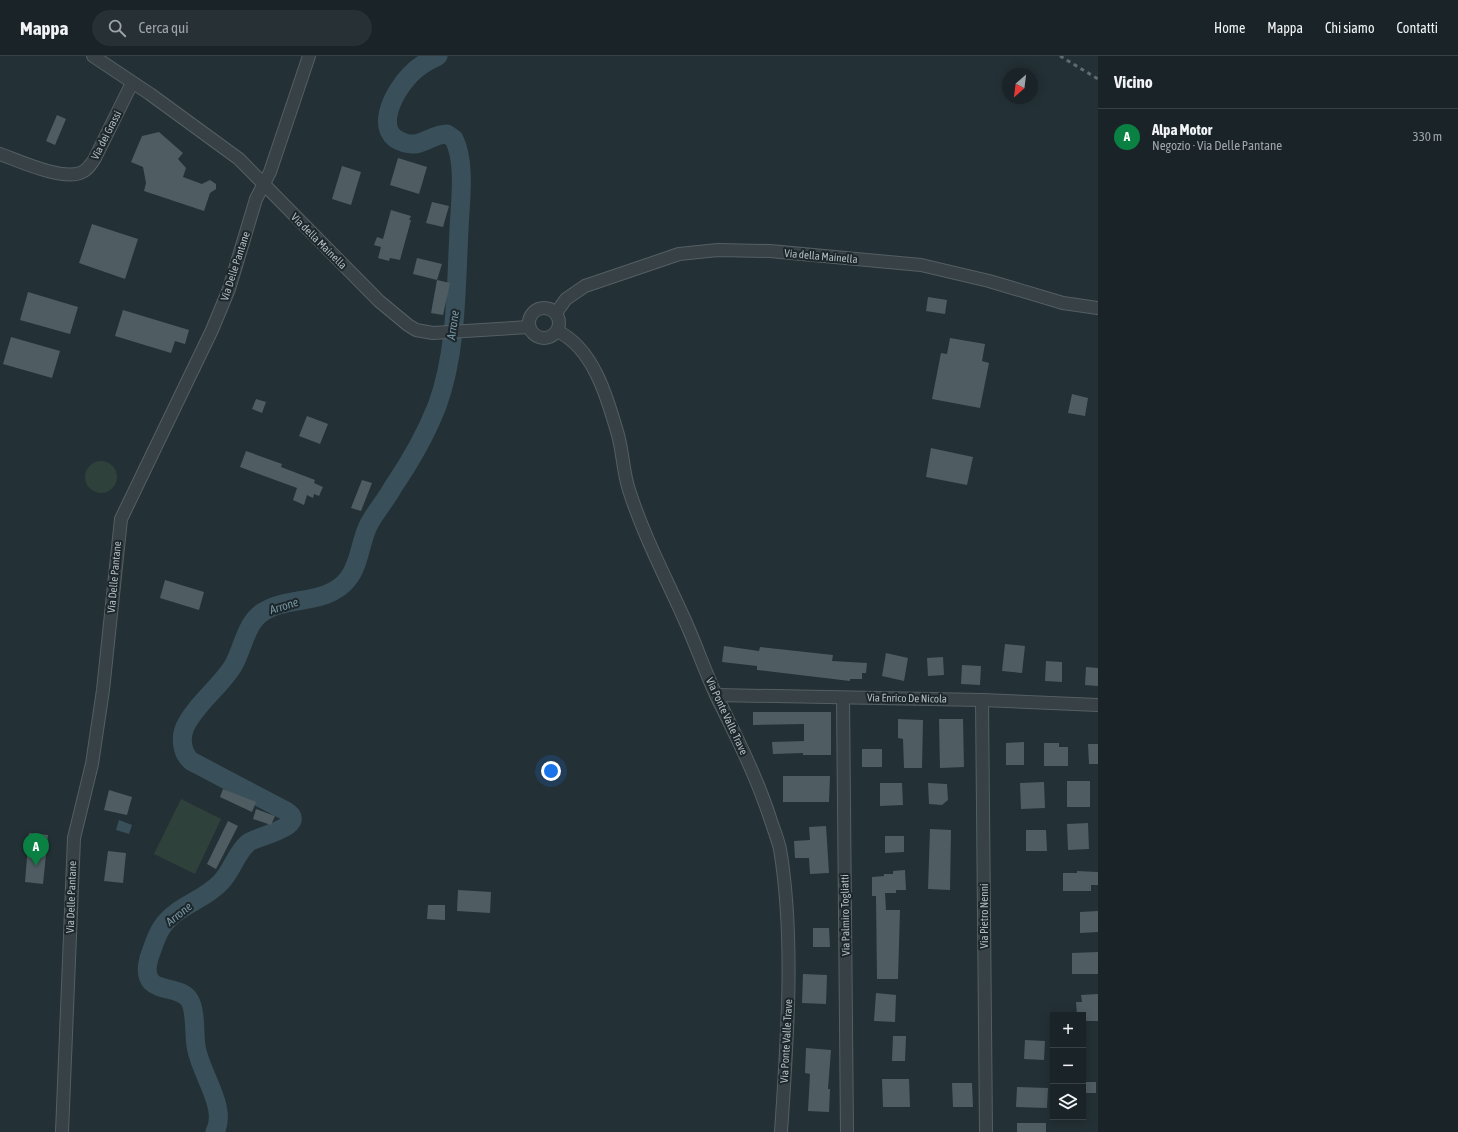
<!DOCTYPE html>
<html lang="it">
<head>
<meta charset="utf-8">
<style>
	body { margin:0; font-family:"Asap Condensed",sans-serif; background:#273034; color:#f1f3f6 }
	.controls { position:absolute; right:12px; bottom:12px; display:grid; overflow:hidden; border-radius:0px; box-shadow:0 2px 10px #0003 }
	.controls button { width:36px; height:36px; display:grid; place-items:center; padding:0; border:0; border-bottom:1px solid #384145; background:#1a2428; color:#f1f3f6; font:20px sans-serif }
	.compass { position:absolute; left:1002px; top:12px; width:36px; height:36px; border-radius:50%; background:#1a2428; box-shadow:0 2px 10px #0003; rotate:208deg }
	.you { position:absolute; left:551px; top:715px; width:14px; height:14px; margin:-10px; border:3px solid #fff; border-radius:50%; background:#1a73e8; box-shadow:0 0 0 6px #1a73e833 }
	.badge { display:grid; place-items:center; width:26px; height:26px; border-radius:50%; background:#0b8043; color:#fff; font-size:13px; font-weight:700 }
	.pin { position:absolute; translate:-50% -33px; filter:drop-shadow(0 1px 2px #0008) }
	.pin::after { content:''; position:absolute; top:21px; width:14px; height:12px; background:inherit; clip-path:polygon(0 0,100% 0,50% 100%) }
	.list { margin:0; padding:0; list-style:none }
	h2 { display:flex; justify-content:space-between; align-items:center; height:52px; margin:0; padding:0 16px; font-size:17px }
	h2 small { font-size:13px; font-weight:400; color:#9fa4a8 }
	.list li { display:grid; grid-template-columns:26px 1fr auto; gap:12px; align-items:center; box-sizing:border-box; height:56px; padding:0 16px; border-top:1px solid #384145 }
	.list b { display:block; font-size:15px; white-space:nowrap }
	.list p { margin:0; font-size:13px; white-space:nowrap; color:#9fa4a8 }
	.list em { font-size:13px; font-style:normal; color:#9fa4a8 }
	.icon { flex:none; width:22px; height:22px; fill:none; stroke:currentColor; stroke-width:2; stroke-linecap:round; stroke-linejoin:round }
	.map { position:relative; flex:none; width:1098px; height:1076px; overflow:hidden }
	header { display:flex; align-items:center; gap:24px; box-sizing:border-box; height:56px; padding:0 20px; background:#1a2428; border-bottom:1px solid #384145 }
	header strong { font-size:19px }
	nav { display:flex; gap:22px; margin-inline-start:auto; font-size:14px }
	.search { width:280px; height:36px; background:#273034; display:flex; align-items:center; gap:10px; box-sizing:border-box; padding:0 14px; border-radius:22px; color:#9fa4a8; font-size:15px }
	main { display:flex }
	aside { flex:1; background:#1a2428 }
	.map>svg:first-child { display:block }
</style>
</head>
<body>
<header>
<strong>Mappa</strong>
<div class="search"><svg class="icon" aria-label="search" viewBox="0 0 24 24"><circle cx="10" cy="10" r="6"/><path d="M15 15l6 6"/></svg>Cerca qui</div>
<nav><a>Home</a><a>Mappa</a><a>Chi siamo</a><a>Contatti</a></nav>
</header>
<main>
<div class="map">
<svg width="1098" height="1076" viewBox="0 0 1098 1076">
	<rect width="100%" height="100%" fill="#233035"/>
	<g fill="#2e413b">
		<circle cx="101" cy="421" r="16"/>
		<polygon points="181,743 221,763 195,818 154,798"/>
	</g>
	<polygon fill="#39505a" points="119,764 132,769 129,778 116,774"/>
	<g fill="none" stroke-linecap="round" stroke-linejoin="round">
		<path stroke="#39505a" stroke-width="19" d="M215,1076C228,1051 200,1018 196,990C194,978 196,956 190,945C180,925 138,943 149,902C153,891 156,880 162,871C176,850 203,845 220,827C232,816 235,798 248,787C254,781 311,770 286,755L191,705C182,697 180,682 185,671C195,649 220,631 233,610C243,593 246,566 263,556C288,540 328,549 348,523C360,508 360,485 369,468C376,455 386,444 393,431C410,406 426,378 437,350C457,296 456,231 459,174C460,147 466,107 454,83L447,78C431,78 422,92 405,87C371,78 394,35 410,19C418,10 427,5 438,0"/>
	</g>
	<g fill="#4f5d63">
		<polygon points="57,59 66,63 55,89 46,85"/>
		<polygon points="159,76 183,97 178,103 186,112 183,121 202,128 210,124 216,128 216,133 210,137 204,155 144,135 146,127 143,111 131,106 142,80"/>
		<polygon points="398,102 427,111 419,138 390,129"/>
		<polygon points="342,110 361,116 351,149 332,143"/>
		<polygon points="432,146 449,150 443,171 426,167"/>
		<polygon points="391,154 411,160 409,164 411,164 400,204 390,202 389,205 378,202 381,191 374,189 377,181 383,183"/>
		<polygon points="92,168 138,183 125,223 79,207"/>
		<polygon points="417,202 442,208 437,224 413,218"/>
		<polygon points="437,224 450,227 443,259 431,257"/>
		<polygon points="28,236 78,251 70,278 20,264"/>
		<polygon points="928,241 947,244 945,258 926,255"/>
		<polygon points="123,254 189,274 185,288 175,285 171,297 115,280"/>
		<polygon points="11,281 60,295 52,322 3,308"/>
		<polygon points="950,282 985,288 982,305 989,307 980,352 932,343 941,297 947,298"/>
		<polygon points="1072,338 1088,342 1085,360 1068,357"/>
		<polygon points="256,343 266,346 262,357 252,353"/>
		<polygon points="307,360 328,368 320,388 299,380"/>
		<polygon points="931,392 973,401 967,429 926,421"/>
		<polygon points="246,395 282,408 281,411 315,424 314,427 323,431 319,440 314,438 313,442 307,439 304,449 293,444 297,432 240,411"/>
		<polygon points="362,424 372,427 361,455 351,452"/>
		<polygon points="165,524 204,536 199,554 160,542"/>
		<polygon points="1005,588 1025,590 1022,617 1002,615"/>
		<polygon points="724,590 759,595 760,591 833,599 832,605 867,607 866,617 862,617 862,623 850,623 850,625 757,614 757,610 722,606"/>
		<polygon points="886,597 908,602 904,625 882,620"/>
		<polygon points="943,601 944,619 928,620 927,602"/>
		<polygon points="1046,605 1062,606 1062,626 1045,625"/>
		<polygon points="962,609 981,610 980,629 961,628"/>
		<polygon points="1086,611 1098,612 1098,630 1085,629"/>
		<polygon points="753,656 831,656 831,699 803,699 803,697 773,698 772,686 804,685 804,668 753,669"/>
		<polygon points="898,663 923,664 922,712 904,712 903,683 898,682"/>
		<polygon points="939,663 963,663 964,711 940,712"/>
		<polygon points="1024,686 1024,709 1006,709 1006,687"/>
		<polygon points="1044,687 1059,687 1059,691 1068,691 1068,710 1044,710"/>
		<polygon points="1088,688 1098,688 1098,708 1089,708"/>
		<rect x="862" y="693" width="20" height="18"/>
		<polygon points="783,720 830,720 829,746 783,746"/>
		<rect x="1067" y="725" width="23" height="26"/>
		<polygon points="1044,726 1045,752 1021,753 1020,727"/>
		<polygon points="880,727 902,727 903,749 880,750"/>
		<polygon points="928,727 947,728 948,744 942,749 929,748"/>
		<polygon points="223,733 256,746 252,756 220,741"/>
		<polygon points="109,734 132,741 127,759 104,754"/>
		<polygon points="256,753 275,760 271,769 253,763"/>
		<polygon points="228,765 238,770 216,813 207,808"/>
		<polygon points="1088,767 1089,793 1068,794 1067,768"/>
		<polygon points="826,770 829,817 810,818 809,802 795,802 794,785 810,784 809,771"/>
		<polygon points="930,773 951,774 950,834 928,833"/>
		<polygon points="1026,774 1046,774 1047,795 1026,795"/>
		<polygon points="29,777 48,779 43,828 25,826"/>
		<polygon points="885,780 904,780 904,796 885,797"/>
		<polygon points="108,795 126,797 123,827 104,825"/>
		<polygon points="905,814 906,834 896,834 896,837 885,837 886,854 900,854 898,923 877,923 876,840 872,840 872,821 884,820 884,818 893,818 893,815"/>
		<polygon points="1077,815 1098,816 1098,829 1091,829 1091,835 1063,835 1063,817 1077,817"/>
		<polygon points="458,834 491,836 490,857 457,855"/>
		<polygon points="428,849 445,849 445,864 427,863"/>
		<polygon points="1098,855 1098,876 1080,877 1080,856"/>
		<polygon points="813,872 829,872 830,891 813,891"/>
		<polygon points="1098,896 1098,918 1072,918 1072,897"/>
		<polygon points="803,918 827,919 826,948 802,947"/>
		<polygon points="876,937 896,939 895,966 874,965"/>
		<polygon points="1098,938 1098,965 1083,965 1083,959 1077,959 1076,946 1082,946 1081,939"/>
		<polygon points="893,980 906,980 905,1005 892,1005"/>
		<polygon points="1025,984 1045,985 1044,1004 1024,1003"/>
		<polygon points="806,992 831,994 828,1033 830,1033 829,1056 808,1055 810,1018 805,1017"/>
		<polygon points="882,1023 909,1023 910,1051 883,1051"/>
		<rect x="1083" y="1026" width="13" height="11"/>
		<polygon points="952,1027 972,1027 973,1051 953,1051"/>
		<polygon points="1017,1031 1048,1032 1047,1052 1016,1051"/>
		<rect x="1017" y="1067" width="29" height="9"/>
	</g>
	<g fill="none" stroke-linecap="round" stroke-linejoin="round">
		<defs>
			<g id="minor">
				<polyline points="93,0 150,38 239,103 379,245 408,269 416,274 433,277 529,271"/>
				<path d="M0,98C19,105 61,124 80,117C87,115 90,109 94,104L132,27"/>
				<circle cx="544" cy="267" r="15"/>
				<polyline points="556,257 566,243 585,230 679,198 718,194 770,195 921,209 989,225 1063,247 1098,252"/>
				<path d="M557,275C594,292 608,344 618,379C623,397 623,416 629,434C643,478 664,518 683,560C695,586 704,613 716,639C736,680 757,721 771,765C774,774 778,784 780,793C795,883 787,986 781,1076"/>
				<polyline points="716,639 982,644 1098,649"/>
				<polyline points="843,642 847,1076"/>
				<polyline points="982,644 986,1076"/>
				<polyline points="62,1076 74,782 92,708 103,634 121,463 212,274 229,233 256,143 270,116 309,0"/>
			</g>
		</defs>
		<use href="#minor" stroke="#545f64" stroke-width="14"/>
		<use href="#minor" stroke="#374146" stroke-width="12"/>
		<polyline stroke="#5e6b71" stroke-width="3" stroke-dasharray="4 4" stroke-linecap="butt" points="1060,0 1098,23"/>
	</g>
	<g text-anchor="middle" stroke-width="4" stroke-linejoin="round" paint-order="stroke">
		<g font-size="11" fill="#b1bcc2" stroke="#1c262b">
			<text transform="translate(106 79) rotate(-63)" y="4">Via dei Grassi</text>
			<text transform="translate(319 185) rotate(45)" y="4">Via della Mainella</text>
			<text transform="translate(821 200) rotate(5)" y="4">Via della Mainella</text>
			<text transform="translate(235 210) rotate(-72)" y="4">Via Delle Pantane</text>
			<text transform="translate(114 521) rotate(-85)" y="4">Via Delle Pantane</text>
			<text transform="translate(907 642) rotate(1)" y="4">Via Enrico De Nicola</text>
			<text transform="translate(727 660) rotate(65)" y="4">Via Ponte Valle Trave</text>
			<text transform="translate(71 841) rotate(-88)" y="4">Via Delle Pantane</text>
			<text transform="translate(845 859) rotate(-91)" y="4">Via Palmiro Togliatti</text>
			<text transform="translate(984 860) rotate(-90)" y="4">Via Pietro Nenni</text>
			<text transform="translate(786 985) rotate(-87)" y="4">Via Ponte Valle Trave</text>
		</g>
		<g font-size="12" font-style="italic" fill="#7695a2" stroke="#1c262b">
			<text transform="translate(453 269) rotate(-82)" y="4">Arrone</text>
			<text transform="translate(284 550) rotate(-18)" y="4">Arrone</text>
			<text transform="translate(179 858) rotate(-39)" y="4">Arrone</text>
		</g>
	</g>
</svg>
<div class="controls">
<button>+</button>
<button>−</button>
<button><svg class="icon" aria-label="layers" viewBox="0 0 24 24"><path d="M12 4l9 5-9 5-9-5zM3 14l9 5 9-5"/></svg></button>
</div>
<svg class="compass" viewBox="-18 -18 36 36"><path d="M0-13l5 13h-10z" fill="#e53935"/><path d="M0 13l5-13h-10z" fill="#9fa4a8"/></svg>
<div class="you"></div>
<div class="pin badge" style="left:36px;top:810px">A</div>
</div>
<aside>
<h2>Vicino<small></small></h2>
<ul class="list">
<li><span class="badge">A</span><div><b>Alpa Motor</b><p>Negozio · Via Delle Pantane</p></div><em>330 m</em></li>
</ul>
</aside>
</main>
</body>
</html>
